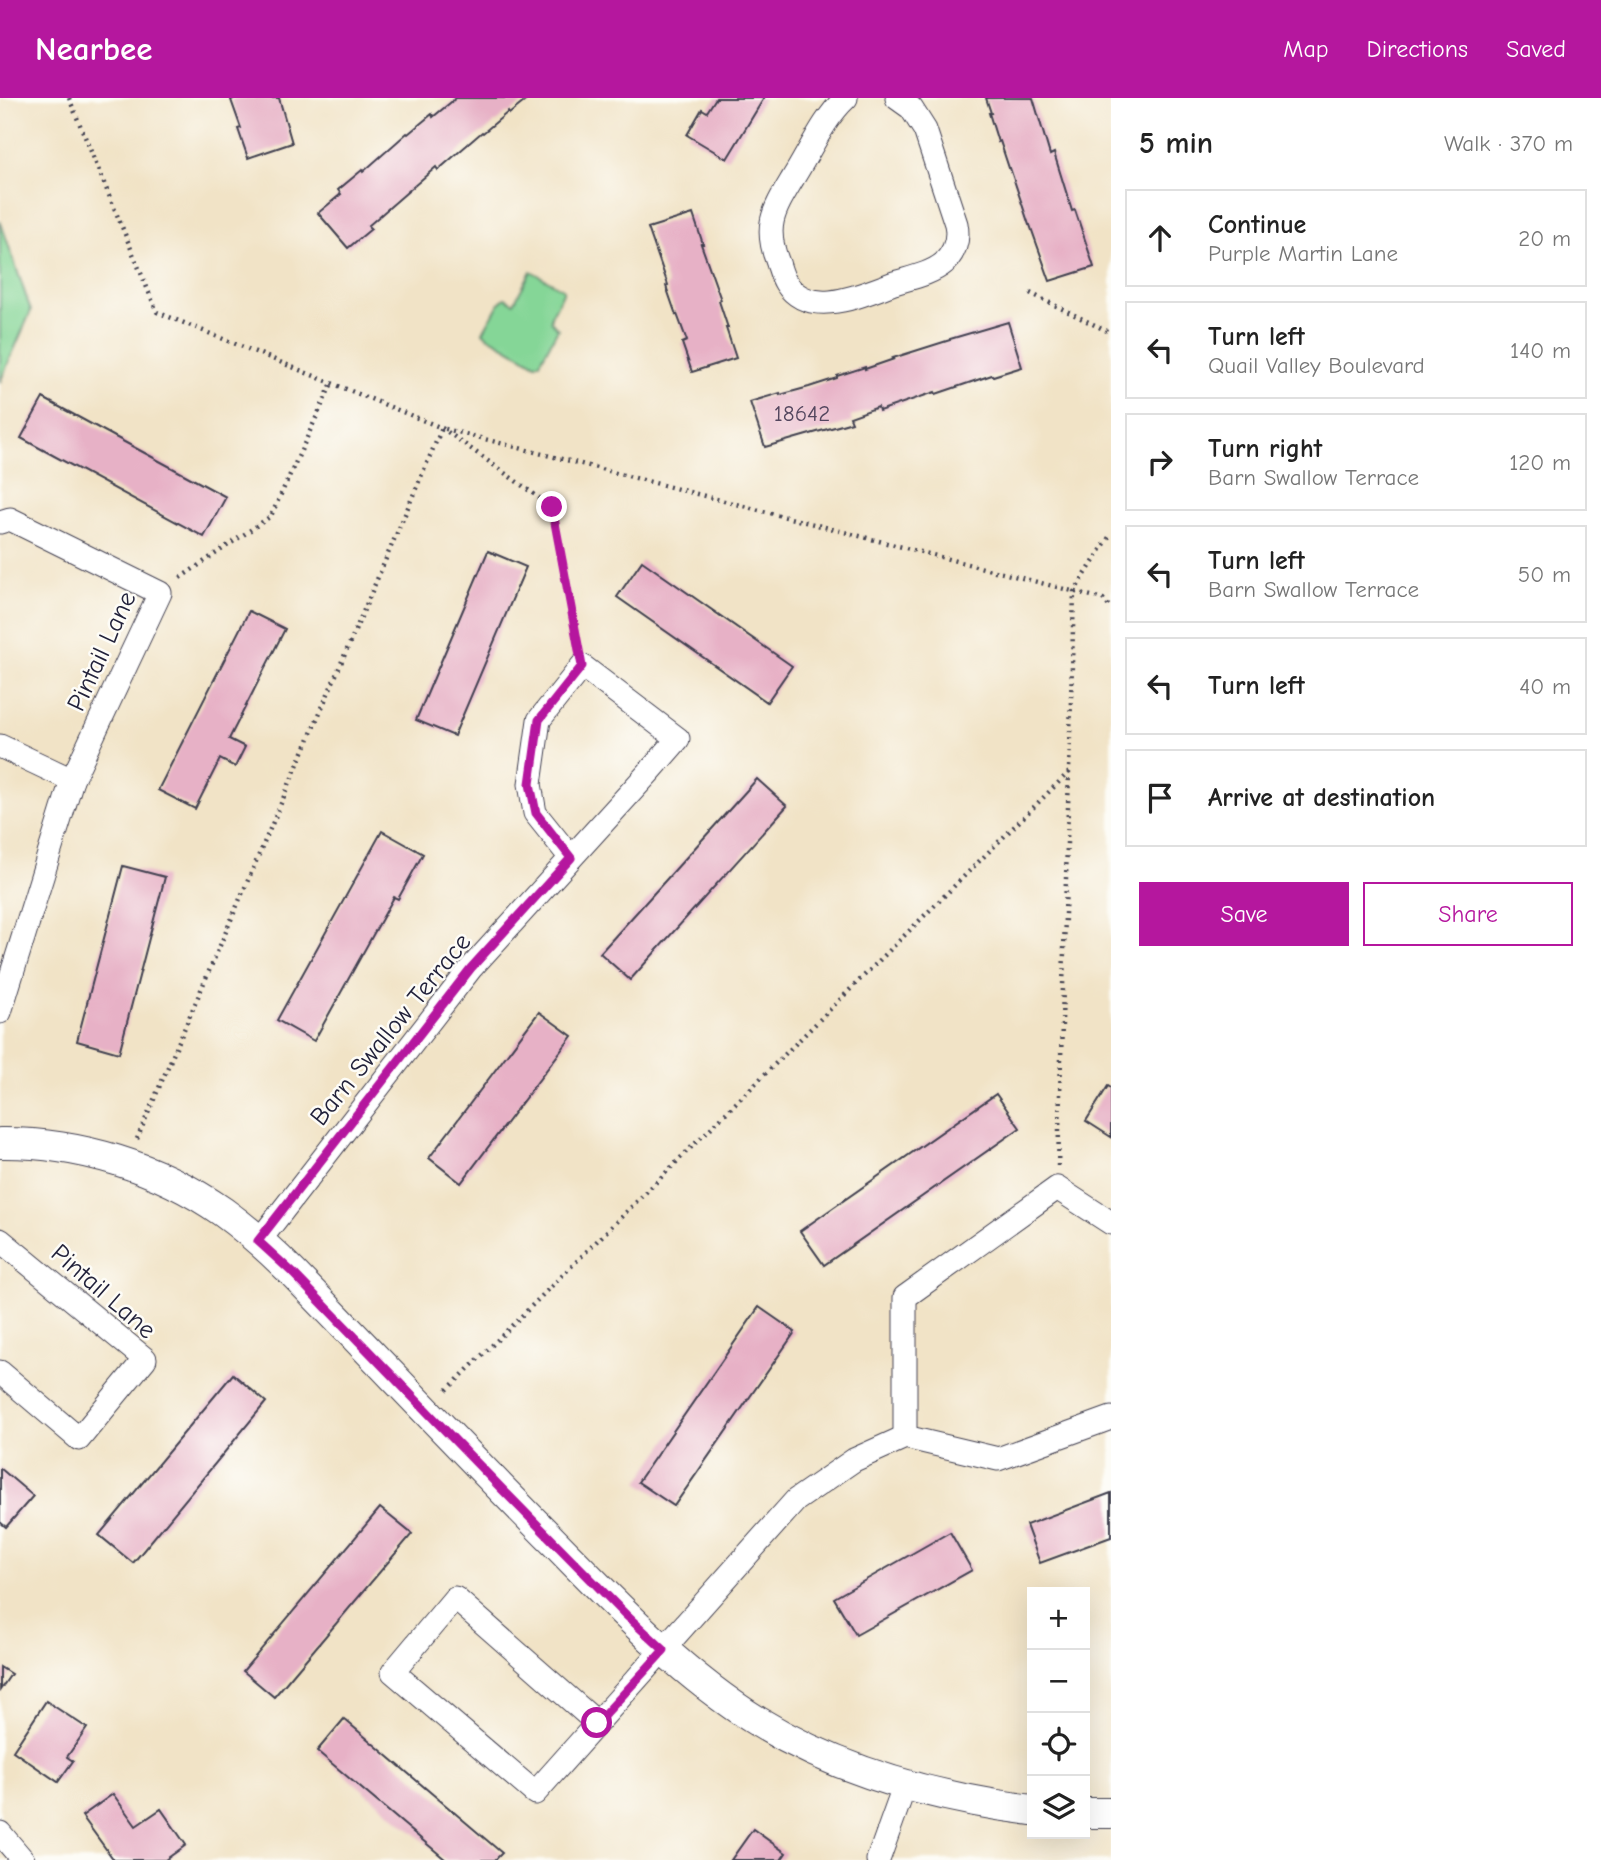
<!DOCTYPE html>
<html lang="en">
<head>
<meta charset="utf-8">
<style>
	body { margin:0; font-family:"Comic Neue",sans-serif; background:#f6f6f6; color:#222 }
	.controls { position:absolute; right:21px; bottom:21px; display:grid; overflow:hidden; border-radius:0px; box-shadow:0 7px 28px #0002 }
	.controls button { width:63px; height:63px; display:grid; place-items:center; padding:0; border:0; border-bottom:2px solid #e0e0e0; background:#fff; color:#222; font:35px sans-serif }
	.stop { position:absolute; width:21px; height:21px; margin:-16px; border:5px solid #b5179e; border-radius:50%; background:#fff }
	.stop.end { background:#b5179e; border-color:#fff; box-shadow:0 2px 7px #0008 }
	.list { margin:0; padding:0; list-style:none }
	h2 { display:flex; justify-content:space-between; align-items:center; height:91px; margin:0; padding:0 28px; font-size:30px }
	h2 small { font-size:23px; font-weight:400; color:#767676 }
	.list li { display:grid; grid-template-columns:46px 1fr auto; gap:21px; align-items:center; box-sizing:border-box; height:98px; margin:0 14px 14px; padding:0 14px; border:2px solid #e0e0e0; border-radius:0px }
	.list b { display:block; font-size:26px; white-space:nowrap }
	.list p { margin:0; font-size:23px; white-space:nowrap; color:#767676 }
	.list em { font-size:23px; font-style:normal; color:#767676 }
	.actions { display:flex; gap:14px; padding:21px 28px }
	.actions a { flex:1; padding:16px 0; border:2px solid #b5179e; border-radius:0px; text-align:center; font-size:24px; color:#b5179e }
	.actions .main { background:#b5179e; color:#fff }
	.icon { flex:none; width:38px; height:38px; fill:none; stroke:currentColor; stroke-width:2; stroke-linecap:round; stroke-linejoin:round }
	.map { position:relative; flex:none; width:1111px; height:1762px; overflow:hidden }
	header { display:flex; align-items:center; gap:42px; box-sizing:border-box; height:98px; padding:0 35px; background:#b5179e; color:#fff }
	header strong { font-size:33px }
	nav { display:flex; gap:38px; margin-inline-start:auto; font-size:24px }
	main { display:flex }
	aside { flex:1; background:#fff }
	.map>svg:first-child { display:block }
</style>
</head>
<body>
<header>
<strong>Nearbee</strong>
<nav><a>Map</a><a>Directions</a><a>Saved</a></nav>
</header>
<main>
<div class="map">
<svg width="1111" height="1762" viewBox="0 0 1111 1762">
	<rect width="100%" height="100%" fill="#fdfcf7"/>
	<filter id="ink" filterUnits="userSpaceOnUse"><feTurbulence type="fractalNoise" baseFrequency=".0143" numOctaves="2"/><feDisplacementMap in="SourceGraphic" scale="14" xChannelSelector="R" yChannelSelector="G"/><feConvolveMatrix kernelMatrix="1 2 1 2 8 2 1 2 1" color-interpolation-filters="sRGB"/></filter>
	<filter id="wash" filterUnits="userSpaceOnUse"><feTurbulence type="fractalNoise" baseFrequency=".00686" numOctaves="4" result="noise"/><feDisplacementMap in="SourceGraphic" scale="28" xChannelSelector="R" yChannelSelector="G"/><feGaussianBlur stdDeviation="1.57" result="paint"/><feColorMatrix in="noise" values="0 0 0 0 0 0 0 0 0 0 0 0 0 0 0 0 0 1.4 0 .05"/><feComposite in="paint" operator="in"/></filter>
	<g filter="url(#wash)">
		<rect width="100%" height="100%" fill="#f1e3c6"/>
		<g fill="#85d697" stroke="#547c69" stroke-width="2">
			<polygon points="0,122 31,213 0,284"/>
			<polygon points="531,173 563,191 563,195 551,218 551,223 558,231 540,264 536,266 487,238 483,234 500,204 505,200 514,205"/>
		</g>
		<g id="blocks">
			<g fill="#e7b1c6">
				<polygon points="235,0 279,0 292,45 248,60 238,31 241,30 231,2"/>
				<polygon points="456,0 529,0 509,16 508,14 483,35 482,34 438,72 436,69 368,128 371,131 348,150 318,115 341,96 338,92 362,72 363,74 407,35 408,36 432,16 433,19"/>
				<polygon points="716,0 764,0 727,61 687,37 702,11 707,14"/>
				<polygon points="986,0 1033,0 1050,57 1054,55 1072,113 1075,112 1094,169 1050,183 1030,127 1029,127 1010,70 1009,70 1000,43 998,44 989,15 991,15"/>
				<polygon points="693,116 703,146 701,146 721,202 719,203 728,230 726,230 736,260 692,274 682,245 687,243 677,216 676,217 666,188 668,187 648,130"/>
				<polygon points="1008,224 1022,269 993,278 992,277 936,296 935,294 879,313 878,309 850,319 852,324 765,349 750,304 780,295 780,297 809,289 837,280 837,278 865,269 865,271 894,261 893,260 950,242 950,241"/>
				<polygon points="43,300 226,399 204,439 21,340"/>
				<polygon points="488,453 526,469 454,638 416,622"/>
				<polygon points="642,463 792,568 767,604 617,499"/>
				<polygon points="249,513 285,531 229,641 245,649 235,669 220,661 195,711 158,692"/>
				<polygon points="757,681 787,708 630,882 600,855"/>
				<polygon points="382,733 423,756 398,801 394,799 314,943 277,922"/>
				<polygon points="123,768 165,779 119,955 77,943"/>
				<polygon points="539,914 572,938 461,1085 429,1060"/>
				<polygon points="1108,988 1111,990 1111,1039 1086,1023"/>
				<polygon points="996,996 1020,1030 824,1167 800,1133"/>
				<polygon points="759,1209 795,1234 674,1408 638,1384"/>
				<polygon points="233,1276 266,1304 133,1465 99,1437"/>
				<polygon points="0,1370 33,1398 6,1429 0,1424"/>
				<polygon points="1111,1395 1111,1439 1040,1465 1026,1427"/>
				<polygon points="380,1410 412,1436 274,1599 243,1573"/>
				<polygon points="950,1434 972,1472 856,1537 834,1500"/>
				<polygon points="0,1569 11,1576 0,1592"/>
				<polygon points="46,1603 87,1630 67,1659 73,1663 58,1684 13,1653"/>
				<polygon points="344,1621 502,1755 495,1762 446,1762 317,1653"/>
				<polygon points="113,1696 136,1728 161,1711 186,1747 165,1762 114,1762 82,1718"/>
				<polygon points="753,1731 786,1755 781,1762 731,1762"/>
			</g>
		</g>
	</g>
	<g filter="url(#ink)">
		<use href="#blocks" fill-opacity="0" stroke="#413f50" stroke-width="2"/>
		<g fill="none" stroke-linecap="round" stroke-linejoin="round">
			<defs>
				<g id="minor">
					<path d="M846,0C824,20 809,55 793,80C774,112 763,128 778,165C780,171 782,179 786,185C810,222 863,196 894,185C910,180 931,176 944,165C955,154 959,141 956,126L925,32L911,10L897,0"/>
					<polyline points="0,424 10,421 160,495 72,682 0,914"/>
					<polyline points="0,648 72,682"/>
					<polyline points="0,1142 145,1261 79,1341 0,1274"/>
					<polyline points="259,1143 471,870 651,672 678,641 582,568 539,622 530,686 535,715 571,760"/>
					<polyline points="905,1339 905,1199 1057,1090 1111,1125"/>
					<polyline points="597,1625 455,1500 393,1574 535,1695 796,1402 854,1362 905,1339 998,1361 1111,1320"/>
					<polyline points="0,1735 23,1762"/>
					<polyline points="878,1762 905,1687"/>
				</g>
				<g id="tertiary">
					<path d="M0,1045C78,1044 159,1069 223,1114C248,1132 271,1153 293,1175C380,1264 466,1356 555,1445C618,1509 680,1575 757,1623C840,1674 936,1700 1032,1712"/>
					<polyline points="1085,1715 1111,1715"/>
				</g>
			</defs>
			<use href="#minor" stroke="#413f50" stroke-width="25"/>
			<use href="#tertiary" stroke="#413f50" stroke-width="32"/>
			<g stroke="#413f50" stroke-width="4.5" stroke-dasharray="2 5" stroke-linecap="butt">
				<polyline points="69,0 157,214 442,330 552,409 578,543"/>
				<polyline points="1030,195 1111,235"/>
				<polyline points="180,480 271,418 332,285"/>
				<polyline points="137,1041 442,330 1103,501 1111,511"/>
				<polyline points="1058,1068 1074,494 1111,436"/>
				<polyline points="447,1292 1069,674"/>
			</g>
			<use href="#minor" stroke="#fff" stroke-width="23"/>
			<use href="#tertiary" stroke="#fff" stroke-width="30"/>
		</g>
	</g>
	<g fill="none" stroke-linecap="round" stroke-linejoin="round" filter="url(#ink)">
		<polyline stroke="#b5179e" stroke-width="9" points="552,409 582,568 539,622 530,686 536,715 571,760 471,870 258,1143 293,1175 499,1388 626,1517 664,1552 597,1625"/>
	</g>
	<g text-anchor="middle" stroke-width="5" stroke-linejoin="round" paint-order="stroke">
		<g font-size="23" fill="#53465e">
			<text x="802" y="323">18642</text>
		</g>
		<g font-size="26" fill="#22223b" stroke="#fdfcf7">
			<text transform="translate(101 553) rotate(-65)" y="9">Pintail Lane</text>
			<text transform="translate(390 931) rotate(-51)" y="9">Barn Swallow Terrace</text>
			<text transform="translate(104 1193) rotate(41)" y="9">Pintail Lane</text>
		</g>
	</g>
</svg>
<div class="controls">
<button>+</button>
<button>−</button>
<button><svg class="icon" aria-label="locate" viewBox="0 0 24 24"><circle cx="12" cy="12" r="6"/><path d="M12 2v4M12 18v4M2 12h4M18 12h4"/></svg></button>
<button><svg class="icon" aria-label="layers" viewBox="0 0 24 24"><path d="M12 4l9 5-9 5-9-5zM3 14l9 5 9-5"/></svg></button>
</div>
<div class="stop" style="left:597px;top:1625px"></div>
<div class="stop end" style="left:552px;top:409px"></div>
</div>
<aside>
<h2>5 min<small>Walk · 370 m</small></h2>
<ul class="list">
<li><svg class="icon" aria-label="ahead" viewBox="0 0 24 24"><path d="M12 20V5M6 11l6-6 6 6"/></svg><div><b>Continue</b><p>Purple Martin Lane</p></div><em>20 m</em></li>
<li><svg class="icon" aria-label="left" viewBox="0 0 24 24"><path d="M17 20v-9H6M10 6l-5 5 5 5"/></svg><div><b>Turn left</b><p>Quail Valley Boulevard</p></div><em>140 m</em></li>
<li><svg class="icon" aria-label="right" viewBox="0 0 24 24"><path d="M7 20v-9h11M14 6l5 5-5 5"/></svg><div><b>Turn right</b><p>Barn Swallow Terrace</p></div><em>120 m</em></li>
<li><svg class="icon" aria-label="left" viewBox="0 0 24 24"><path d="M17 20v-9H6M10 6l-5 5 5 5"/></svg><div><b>Turn left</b><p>Barn Swallow Terrace</p></div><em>50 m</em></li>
<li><svg class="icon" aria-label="left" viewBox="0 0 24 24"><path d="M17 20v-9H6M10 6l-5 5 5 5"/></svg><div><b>Turn left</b></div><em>40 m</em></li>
<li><svg class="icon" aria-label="arrive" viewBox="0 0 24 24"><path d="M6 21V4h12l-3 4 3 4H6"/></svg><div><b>Arrive at destination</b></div></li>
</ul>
<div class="actions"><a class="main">Save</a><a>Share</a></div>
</aside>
</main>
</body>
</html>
